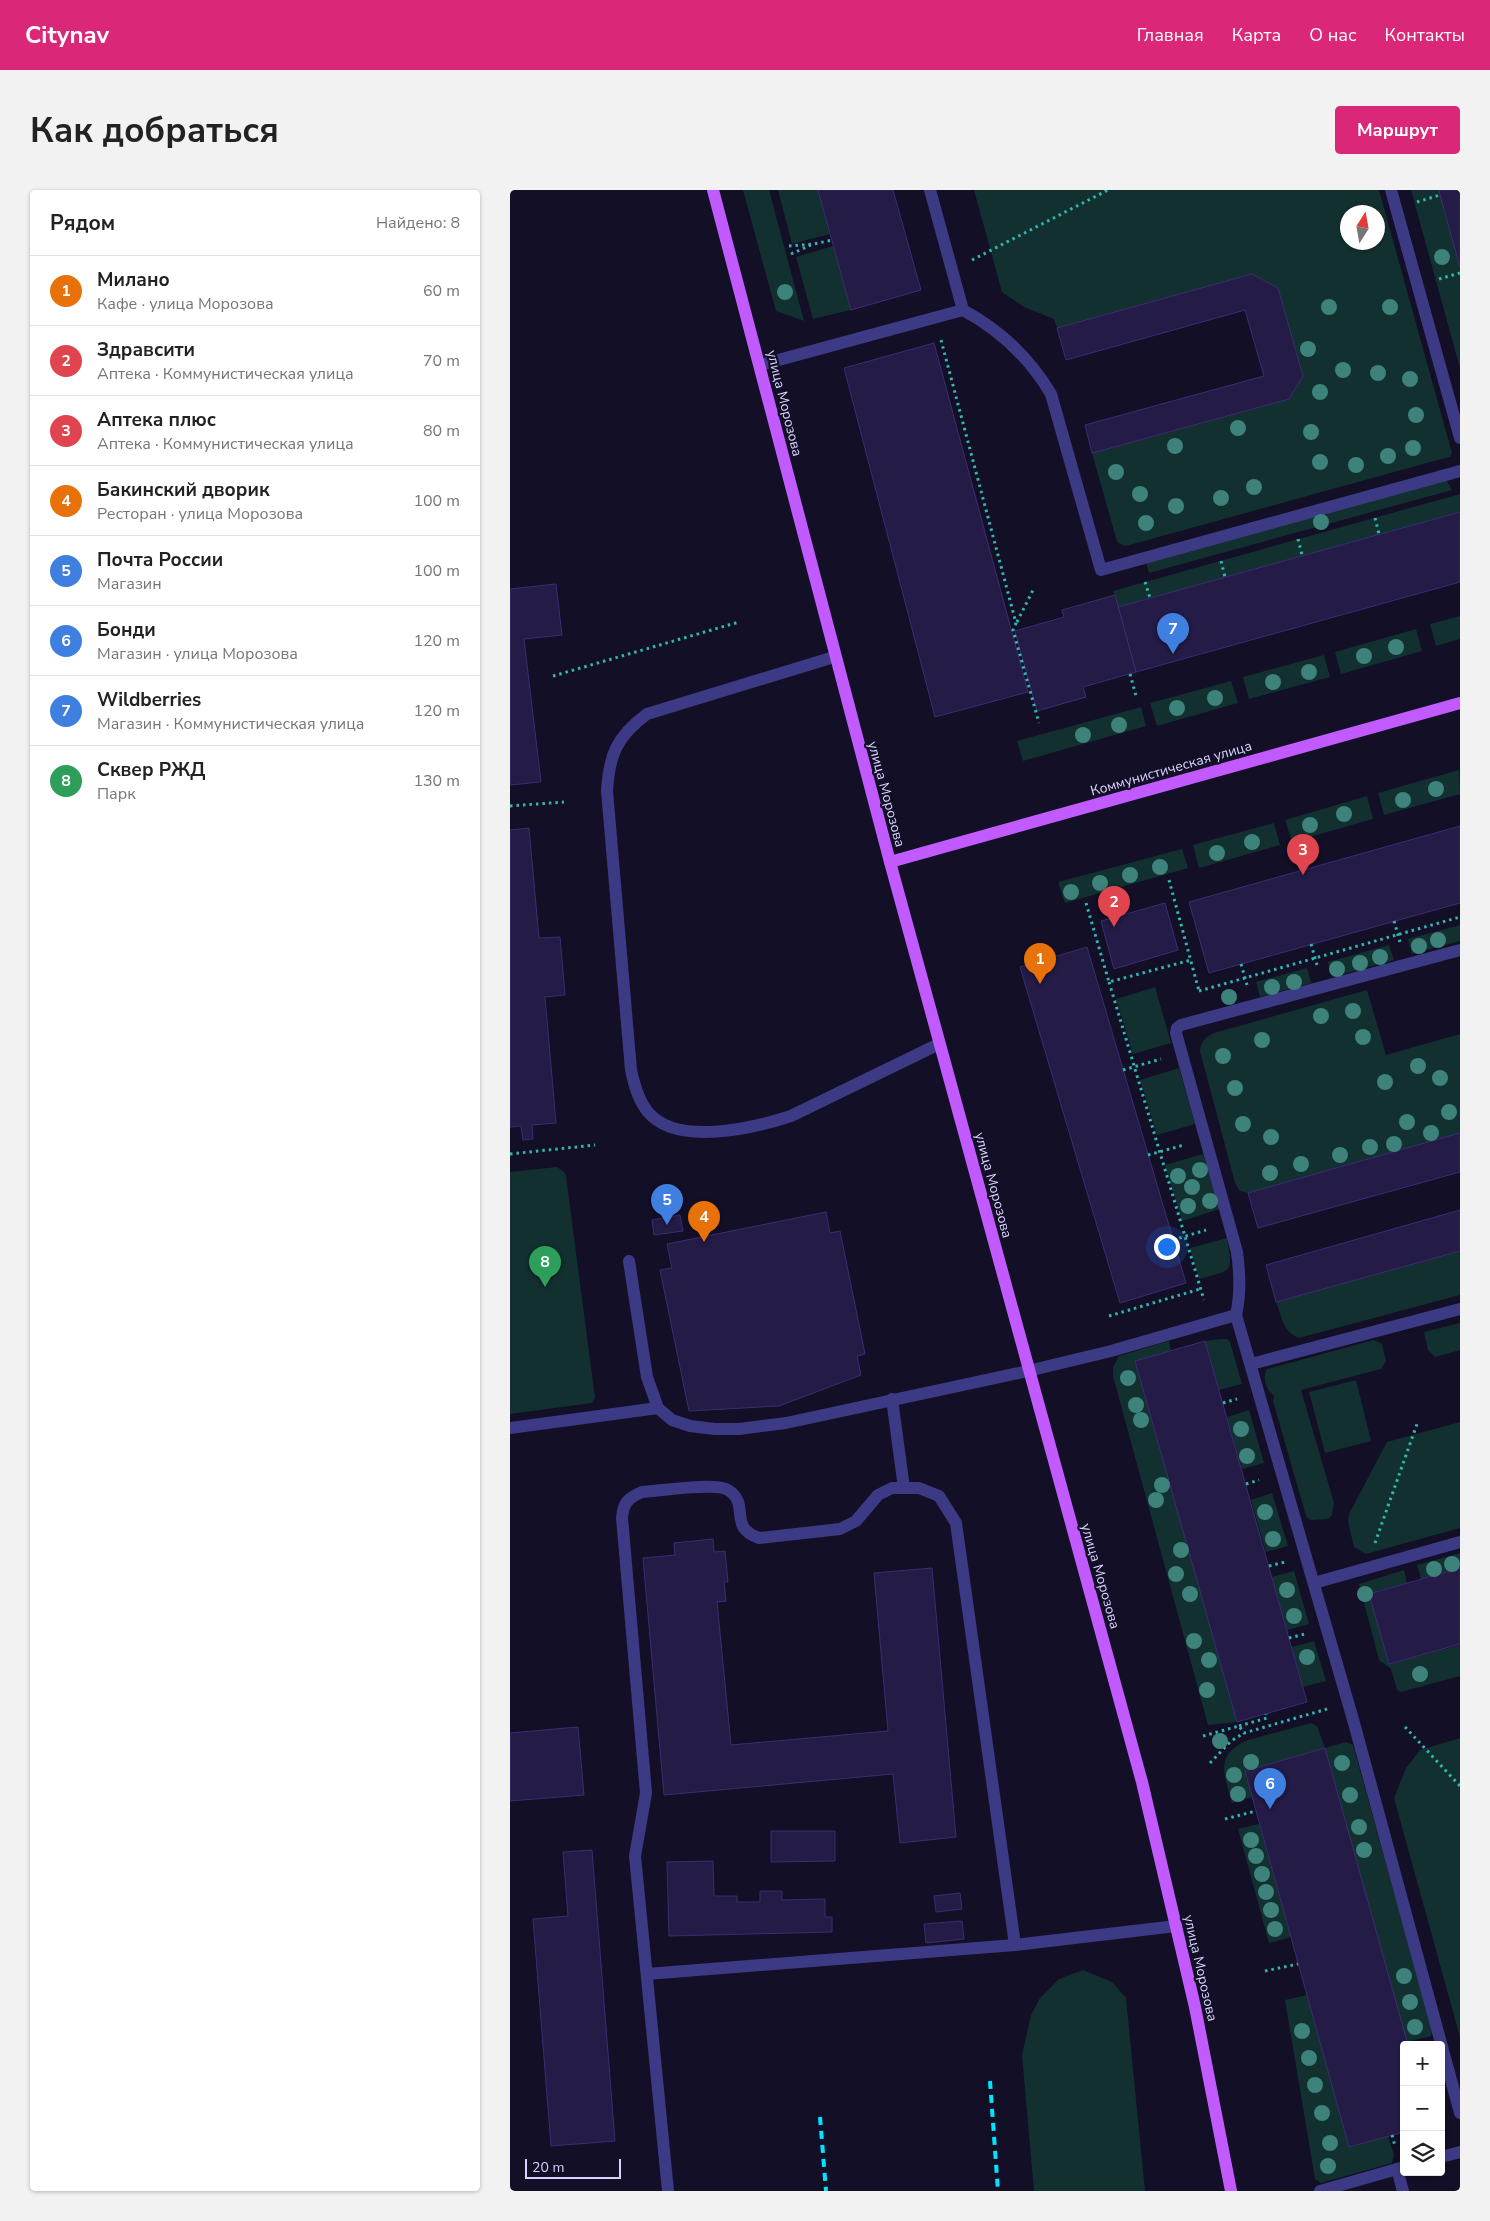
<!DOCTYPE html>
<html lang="ru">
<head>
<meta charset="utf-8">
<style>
	body { margin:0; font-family:"Nunito Sans",sans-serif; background:#f2f2f2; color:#222 }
	.controls { position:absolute; right:15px; bottom:15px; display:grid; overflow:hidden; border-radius:5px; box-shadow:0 1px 4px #0004 }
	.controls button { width:45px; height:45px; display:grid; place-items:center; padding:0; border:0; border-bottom:1px solid #e0e0e0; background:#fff; color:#222; font:25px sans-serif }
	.compass { position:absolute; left:830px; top:15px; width:45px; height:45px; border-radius:50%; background:#fff; box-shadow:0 1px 4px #0004; rotate:11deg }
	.scale { position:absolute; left:15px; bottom:12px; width:96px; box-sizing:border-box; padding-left:5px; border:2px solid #d9d4ff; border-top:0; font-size:14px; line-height:18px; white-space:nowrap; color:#d9d4ff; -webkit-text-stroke:4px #130f26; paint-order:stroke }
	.you { position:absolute; left:656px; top:1056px; width:18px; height:18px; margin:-12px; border:4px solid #fff; border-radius:50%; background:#1a73e8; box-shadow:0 0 0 8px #1a73e833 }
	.badge { display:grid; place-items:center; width:32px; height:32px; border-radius:50%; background:#db2777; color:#fff; font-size:16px; font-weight:700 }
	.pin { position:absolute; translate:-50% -41px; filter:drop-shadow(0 1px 2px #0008) }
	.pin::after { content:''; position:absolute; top:26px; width:18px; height:15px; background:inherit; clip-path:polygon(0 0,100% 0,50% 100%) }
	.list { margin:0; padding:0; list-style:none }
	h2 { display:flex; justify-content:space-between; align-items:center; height:65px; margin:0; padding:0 20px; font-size:21px }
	h2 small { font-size:16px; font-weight:400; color:#767676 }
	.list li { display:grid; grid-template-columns:32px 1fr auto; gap:15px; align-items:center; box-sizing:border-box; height:70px; padding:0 20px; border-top:1px solid #e0e0e0 }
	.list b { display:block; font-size:19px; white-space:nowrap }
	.list p { margin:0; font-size:16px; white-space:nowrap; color:#767676 }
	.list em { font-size:16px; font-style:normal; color:#767676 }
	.icon { flex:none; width:28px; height:28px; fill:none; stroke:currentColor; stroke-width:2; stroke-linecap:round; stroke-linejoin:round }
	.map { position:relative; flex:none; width:950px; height:2001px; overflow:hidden; border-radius:5px }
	header { display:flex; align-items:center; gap:30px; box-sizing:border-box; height:70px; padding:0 25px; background:#db2777; color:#fff }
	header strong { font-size:24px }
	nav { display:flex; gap:28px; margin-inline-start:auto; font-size:18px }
	.intro { display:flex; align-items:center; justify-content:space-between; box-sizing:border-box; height:120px; padding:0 30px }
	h1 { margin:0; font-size:35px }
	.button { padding:12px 22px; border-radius:5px; background:#db2777; color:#fff; font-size:18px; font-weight:700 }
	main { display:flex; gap:30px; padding:0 30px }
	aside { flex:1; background:#fff; border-radius:5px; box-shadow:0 1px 4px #0004 }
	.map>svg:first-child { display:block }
</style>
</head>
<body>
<header>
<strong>Citynav</strong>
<nav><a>Главная</a><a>Карта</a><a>О нас</a><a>Контакты</a></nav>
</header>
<div class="intro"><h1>Как добраться</h1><a class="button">Маршрут</a></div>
<main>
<aside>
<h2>Рядом<small>Найдено: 8</small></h2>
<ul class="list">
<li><span class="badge" style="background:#e8710a">1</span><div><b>Милано</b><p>Кафе · улица Морозова</p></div><em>60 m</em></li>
<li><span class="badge" style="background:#e0444e">2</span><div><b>Здравсити</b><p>Аптека · Коммунистическая улица</p></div><em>70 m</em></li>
<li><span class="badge" style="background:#e0444e">3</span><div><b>Аптека плюс</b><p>Аптека · Коммунистическая улица</p></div><em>80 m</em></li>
<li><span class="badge" style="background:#e8710a">4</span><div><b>Бакинский дворик</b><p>Ресторан · улица Морозова</p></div><em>100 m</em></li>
<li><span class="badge" style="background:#3f7fe0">5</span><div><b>Почта России</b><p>Магазин</p></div><em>100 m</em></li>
<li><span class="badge" style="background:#3f7fe0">6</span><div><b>Бонди</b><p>Магазин · улица Морозова</p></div><em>120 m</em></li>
<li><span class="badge" style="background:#3f7fe0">7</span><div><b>Wildberries</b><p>Магазин · Коммунистическая улица</p></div><em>120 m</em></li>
<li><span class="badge" style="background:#2e9e5b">8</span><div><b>Сквер РЖД</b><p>Парк</p></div><em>130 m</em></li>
</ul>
</aside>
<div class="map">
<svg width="950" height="2001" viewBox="0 0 950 2001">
	<rect width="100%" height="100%" fill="#130f26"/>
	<g fill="#12302f" fill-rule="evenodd">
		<polygon points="233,0 259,0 294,131 266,121"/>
		<polygon points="268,0 308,0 320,44 282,54"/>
		<path d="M464,0H869L942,263L940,267L935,268L616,356L608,353L606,348L582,263L779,209L793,186L768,98L742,84L547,138L544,129L514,117L492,102ZM838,22H868V52H838Z"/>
		<polygon points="901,0 950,0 950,179 950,178"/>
		<polygon points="323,56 341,120 303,129 286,67"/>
		<polygon points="936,289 942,300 639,383 636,372"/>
		<polygon points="950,304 950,322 608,417 603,401"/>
		<polygon points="950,426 950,449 926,456 920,434"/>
		<polygon points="906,439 912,461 831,484 825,462"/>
		<polygon points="814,465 820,487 739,509 733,487"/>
		<polygon points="721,491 728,513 647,536 640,513"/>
		<polygon points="631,517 636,536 513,571 507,551"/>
		<polygon points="949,580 950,604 874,625 868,603"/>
		<polygon points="857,606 863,629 782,652 775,630"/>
		<polygon points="764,633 770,655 689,678 683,655"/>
		<polygon points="672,659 678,678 555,713 548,692"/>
		<polygon points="950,735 950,751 902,764 898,749"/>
		<polygon points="879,755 884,770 822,787 818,772"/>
		<polygon points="797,778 801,793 750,807 746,792"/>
		<polygon points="645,797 661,853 623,864 606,809"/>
		<path d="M857,800L876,865L950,844V943L738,1003L730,1001L725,993L690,861C691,851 696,847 704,843Z"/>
		<polygon points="669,878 685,934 647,945 630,890"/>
		<polygon points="693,964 710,1019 672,1031 655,975"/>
		<polygon points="47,977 54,982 56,986 85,1208 82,1213 0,1224 0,982"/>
		<path d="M717,1048C723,1083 723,1080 689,1089L680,1058Z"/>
		<path d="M950,1061V1105L789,1148C773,1142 772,1127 766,1112Z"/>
		<polygon points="950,1133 950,1160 925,1167 918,1160 914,1142"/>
		<polygon points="711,1149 717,1149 720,1152 732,1194 709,1200 695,1151"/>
		<path d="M864,1150L872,1154L876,1171L871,1179L791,1200L824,1313L822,1325L818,1329L800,1330L796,1326L763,1211L764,1206C756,1200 752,1188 757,1179Z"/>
		<polygon points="659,1151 661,1161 625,1171 727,1532 698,1535 603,1186 603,1177 609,1166"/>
		<polygon points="846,1190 861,1251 815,1263 799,1202"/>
		<polygon points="739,1220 754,1273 732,1279 717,1227"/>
		<polygon points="950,1232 950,1338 856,1364 844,1357 838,1332 839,1324 877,1252"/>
		<polygon points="762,1303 778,1356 756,1362 741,1310"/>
		<polygon points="950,1363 950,1378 911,1389 907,1375"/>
		<polygon points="894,1380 897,1393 859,1404 879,1474 950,1455 950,1486 891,1502 887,1500 881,1479 869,1470 849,1394"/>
		<polygon points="784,1381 799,1434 777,1440 762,1387"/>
		<polygon points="804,1451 816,1491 793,1497 782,1457"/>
		<path d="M801,1533L807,1536L815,1558L836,1552L843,1555L922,1840L921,1846L897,1852L815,1558L735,1581L742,1607L722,1613C714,1584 704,1565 738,1550Z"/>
		<polygon points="950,1548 950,1847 884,1608 896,1578 910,1560"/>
		<polygon points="749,1634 781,1747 759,1753 728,1639"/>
		<polygon points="573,1780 602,1792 616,1808 635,2001 524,2001 512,1865 521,1825 530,1808 549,1789"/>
		<polygon points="797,1805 839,1957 878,1946 884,1965 882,1973 811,1993 805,1989 775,1810"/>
	</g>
	<g fill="#241b47" stroke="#3b2d73">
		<polygon points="308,0 383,0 411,100 341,120"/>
		<polygon points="929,0 950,0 950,77 930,5"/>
		<polygon points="742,84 768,98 793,186 779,209 582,263 575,235 754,186 735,120 556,170 547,138"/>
		<polygon points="424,153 518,502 425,527 334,178"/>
		<polygon points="950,322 950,392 626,482 608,417"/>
		<polygon points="46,394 52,445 14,449 31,592 0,595 0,399"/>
		<polygon points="605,405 626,482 573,497 576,507 527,521 505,441 554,427 552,420"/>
		<polygon points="950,636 950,713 699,783 679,712"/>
		<polygon points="19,638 29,748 50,747 55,805 35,807 46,933 22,935 23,949 13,950 11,936 0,937 0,640"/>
		<polygon points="655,713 668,760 604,779 591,731"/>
		<polygon points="577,757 676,1093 610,1113 510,777"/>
		<polygon points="950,943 950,982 748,1038 738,1003"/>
		<polygon points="950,1020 950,1061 766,1112 756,1075"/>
		<polygon points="316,1022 320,1043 330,1041 355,1164 347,1166 351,1185 269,1216 179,1221 150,1080 162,1078 157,1054"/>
		<polygon points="170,1025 173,1041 144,1045 142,1030"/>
		<polygon points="695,1151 797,1512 727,1532 625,1171"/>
		<polygon points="203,1349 204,1362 215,1361 218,1392 214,1392 216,1411 207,1412 221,1555 378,1541 364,1383 422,1378 446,1647 390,1653 383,1584 154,1605 133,1368 165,1365 164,1353"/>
		<polygon points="950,1378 950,1454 879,1474 859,1404"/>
		<polygon points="68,1537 74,1605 0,1611 0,1543"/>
		<polygon points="815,1558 898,1855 894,1855 894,1942 839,1957 735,1581"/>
		<polygon points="261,1641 325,1641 325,1671 261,1672"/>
		<polygon points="82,1660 105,1951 41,1956 23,1729 58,1726 53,1662"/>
		<polygon points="203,1671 204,1706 227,1706 227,1712 250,1712 250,1701 272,1701 272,1710 315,1709 315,1727 322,1727 322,1742 159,1746 157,1672"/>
		<polygon points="450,1703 452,1719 426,1722 424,1706"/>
		<polygon points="452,1731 454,1749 416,1753 414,1734"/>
	</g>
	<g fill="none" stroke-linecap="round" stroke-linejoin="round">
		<g stroke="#2fb8b0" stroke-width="3" stroke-dasharray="2.5 4" stroke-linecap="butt">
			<polyline points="907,12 930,5"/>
			<polyline points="279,56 304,54 322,50"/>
			<polyline points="281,64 301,55"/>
			<polyline points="462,70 598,0"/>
			<polyline points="929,89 950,83"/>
			<polyline points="431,150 506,433 503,440 529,533"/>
			<polyline points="865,328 869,344"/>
			<polyline points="788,349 792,365"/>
			<polyline points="711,371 715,387"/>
			<polyline points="635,392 640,408"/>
			<polyline points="507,432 524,398"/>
			<polyline points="620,484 626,506"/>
			<polyline points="43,486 229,432"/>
			<polyline points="0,616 54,612"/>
			<polyline points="659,690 689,801"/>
			<polyline points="576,713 599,792 681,770"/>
			<polyline points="884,731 890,752"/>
			<polyline points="801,754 807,775"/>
			<polyline points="731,774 737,795"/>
			<polyline points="599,792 694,1110"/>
			<polyline points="689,801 950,727"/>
			<polyline points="613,880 651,869"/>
			<polyline points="0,964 85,955"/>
			<polyline points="638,965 674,955"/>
			<polyline points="663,1050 696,1040"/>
			<polyline points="599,1126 690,1099"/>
			<polyline points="713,1213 727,1209"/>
			<polyline points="736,1294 749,1290"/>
			<polyline points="865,1353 907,1234"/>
			<polyline points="759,1376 775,1372"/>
			<polyline points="779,1448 795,1444"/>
			<polyline points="729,1536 757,1528 756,1524"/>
			<polyline points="895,1537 950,1596"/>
			<polyline points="693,1546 729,1536 734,1543 817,1519"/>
			<polyline points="700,1573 721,1551 734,1543"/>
			<polyline points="715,1629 746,1621"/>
			<polyline points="755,1781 788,1774"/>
			<polyline points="882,1945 885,1956"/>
		</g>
		<g stroke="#3d3a85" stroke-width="12">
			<path d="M420,0L453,120C490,140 519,167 541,204L591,380L950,281"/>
			<polyline points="881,0 950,248"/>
			<polyline points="250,175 453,120"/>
			<path d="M324,467L137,524C107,546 99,565 97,601L121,880C124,894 128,910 138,922C167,957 244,938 281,926L429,854"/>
			<path d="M950,760L671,835L667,838L666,843L727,1062C730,1084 731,1104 726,1125L844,1533L950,1923"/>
			<polyline points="119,1071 137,1187 148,1218 162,1230 180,1236 205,1239 229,1239 276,1233 518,1181 601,1161 726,1125"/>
			<polyline points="741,1174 950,1119"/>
			<polyline points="382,1209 394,1298"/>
			<polyline points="0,1238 148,1218"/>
			<polyline points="804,1393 950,1352"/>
			<polyline points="137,1784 505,1755 666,1736"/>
			<polyline points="931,1967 950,1962"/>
			<polyline points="887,1979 893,2001"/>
			<path d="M158,2001L125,1666L136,1603L112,1328C113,1313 118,1308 132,1302C149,1301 205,1292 218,1300C241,1314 217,1337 249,1348L330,1339L346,1331L368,1305L382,1298H409L429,1306L446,1333L505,1755"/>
			<polyline points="810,2001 894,1977"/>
		</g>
		<g stroke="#c25bff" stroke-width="12">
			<polyline points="203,0 380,672 632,1592 685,1817 721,2001"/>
			<polyline points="380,672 950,513"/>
		</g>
		<g stroke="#00e5ff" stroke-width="4" stroke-dasharray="8 6" stroke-linecap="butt">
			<polyline points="480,1891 488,2001"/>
			<polyline points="310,1927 316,2001"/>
		</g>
	</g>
	<g fill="#3d827b">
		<circle cx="932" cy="67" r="8"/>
		<circle cx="275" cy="102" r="8"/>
		<circle cx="819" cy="117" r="8"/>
		<circle cx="880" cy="117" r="8"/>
		<circle cx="798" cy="159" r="8"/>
		<circle cx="833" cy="180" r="8"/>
		<circle cx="868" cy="183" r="8"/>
		<circle cx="900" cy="189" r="8"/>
		<circle cx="810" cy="202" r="8"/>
		<circle cx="906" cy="225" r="8"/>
		<circle cx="728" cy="238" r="8"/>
		<circle cx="801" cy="242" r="8"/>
		<circle cx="665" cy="256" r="8"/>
		<circle cx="903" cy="258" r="8"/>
		<circle cx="878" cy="266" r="8"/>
		<circle cx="810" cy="272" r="8"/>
		<circle cx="846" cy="275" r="8"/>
		<circle cx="606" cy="282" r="8"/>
		<circle cx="744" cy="297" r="8"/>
		<circle cx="630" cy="304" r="8"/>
		<circle cx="711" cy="308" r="8"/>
		<circle cx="666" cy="316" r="8"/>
		<circle cx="811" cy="332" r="8"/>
		<circle cx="636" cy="333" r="8"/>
		<circle cx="886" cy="457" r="8"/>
		<circle cx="854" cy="466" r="8"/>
		<circle cx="799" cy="482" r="8"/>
		<circle cx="763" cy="492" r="8"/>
		<circle cx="705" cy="508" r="8"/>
		<circle cx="667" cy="518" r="8"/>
		<circle cx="609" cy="535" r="8"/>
		<circle cx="573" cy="545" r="8"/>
		<circle cx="926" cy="599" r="8"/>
		<circle cx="893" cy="610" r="8"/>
		<circle cx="834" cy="624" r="8"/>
		<circle cx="800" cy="635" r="8"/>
		<circle cx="742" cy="652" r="8"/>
		<circle cx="707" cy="663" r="8"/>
		<circle cx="650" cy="677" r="8"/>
		<circle cx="620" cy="685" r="8"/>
		<circle cx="590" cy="693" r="8"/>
		<circle cx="561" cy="702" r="8"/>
		<circle cx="928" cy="750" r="8"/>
		<circle cx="909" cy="756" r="8"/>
		<circle cx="870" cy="767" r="8"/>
		<circle cx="850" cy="773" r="8"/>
		<circle cx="827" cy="779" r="8"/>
		<circle cx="784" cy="792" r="8"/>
		<circle cx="762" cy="797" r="8"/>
		<circle cx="719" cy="807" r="8"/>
		<circle cx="843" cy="821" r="8"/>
		<circle cx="811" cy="826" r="8"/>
		<circle cx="853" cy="847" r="8"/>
		<circle cx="752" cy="850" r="8"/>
		<circle cx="713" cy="866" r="8"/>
		<circle cx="908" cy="876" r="8"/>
		<circle cx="930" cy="888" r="8"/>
		<circle cx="875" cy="892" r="8"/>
		<circle cx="725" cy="898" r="8"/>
		<circle cx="939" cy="922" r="8"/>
		<circle cx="897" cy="932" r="8"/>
		<circle cx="733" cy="934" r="8"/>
		<circle cx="921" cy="943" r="8"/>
		<circle cx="761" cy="947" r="8"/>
		<circle cx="884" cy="954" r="8"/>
		<circle cx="860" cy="957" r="8"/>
		<circle cx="830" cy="965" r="8"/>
		<circle cx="791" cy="974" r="8"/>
		<circle cx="690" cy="980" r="8"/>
		<circle cx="760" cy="983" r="8"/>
		<circle cx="668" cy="986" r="8"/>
		<circle cx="682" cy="997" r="8"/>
		<circle cx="700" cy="1011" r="8"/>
		<circle cx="678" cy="1016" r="8"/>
		<circle cx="618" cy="1188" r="8"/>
		<circle cx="626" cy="1215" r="8"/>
		<circle cx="631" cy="1230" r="8"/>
		<circle cx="731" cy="1239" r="8"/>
		<circle cx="737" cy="1266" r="8"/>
		<circle cx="652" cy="1295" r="8"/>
		<circle cx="646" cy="1310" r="8"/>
		<circle cx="755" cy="1322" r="8"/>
		<circle cx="763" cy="1349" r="8"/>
		<circle cx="671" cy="1360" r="8"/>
		<circle cx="942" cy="1374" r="8"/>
		<circle cx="924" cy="1379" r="8"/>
		<circle cx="666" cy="1384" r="8"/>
		<circle cx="777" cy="1400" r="8"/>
		<circle cx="680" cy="1404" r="8"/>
		<circle cx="855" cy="1404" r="8"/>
		<circle cx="784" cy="1426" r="8"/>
		<circle cx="684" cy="1451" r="8"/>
		<circle cx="797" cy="1467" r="8"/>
		<circle cx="699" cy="1470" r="8"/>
		<circle cx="910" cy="1484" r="8"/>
		<circle cx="697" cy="1500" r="8"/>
		<circle cx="710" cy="1551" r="8"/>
		<circle cx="741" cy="1572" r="8"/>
		<circle cx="832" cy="1573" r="8"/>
		<circle cx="724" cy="1585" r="8"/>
		<circle cx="728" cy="1604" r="8"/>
		<circle cx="840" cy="1605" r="8"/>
		<circle cx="849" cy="1637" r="8"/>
		<circle cx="741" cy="1650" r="8"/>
		<circle cx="854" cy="1660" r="8"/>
		<circle cx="746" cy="1666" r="8"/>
		<circle cx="752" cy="1684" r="8"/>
		<circle cx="756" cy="1702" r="8"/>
		<circle cx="761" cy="1720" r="8"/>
		<circle cx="765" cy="1739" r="8"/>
		<circle cx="894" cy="1786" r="8"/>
		<circle cx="900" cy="1812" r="8"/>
		<circle cx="905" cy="1837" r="8"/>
		<circle cx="792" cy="1841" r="8"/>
		<circle cx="799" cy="1868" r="8"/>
		<circle cx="805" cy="1895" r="8"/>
		<circle cx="812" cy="1923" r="8"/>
		<circle cx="820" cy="1953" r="8"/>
		<circle cx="818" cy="1976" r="8"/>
	</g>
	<g text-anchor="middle" stroke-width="4.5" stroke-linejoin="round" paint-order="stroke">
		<g font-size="14" fill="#d9d4ff" stroke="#130f26">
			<text transform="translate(275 213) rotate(76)" y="5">улица Морозова</text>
			<text transform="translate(661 578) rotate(-16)" y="5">Коммунистическая улица</text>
			<text transform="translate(377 604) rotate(75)" y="5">улица Морозова</text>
			<text transform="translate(484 995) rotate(75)" y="5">улица Морозова</text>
			<text transform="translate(591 1386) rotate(74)" y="5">улица Морозова</text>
			<text transform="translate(691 1778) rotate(77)" y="5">улица Морозова</text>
		</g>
	</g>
</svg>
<div class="controls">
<button>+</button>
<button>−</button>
<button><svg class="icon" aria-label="layers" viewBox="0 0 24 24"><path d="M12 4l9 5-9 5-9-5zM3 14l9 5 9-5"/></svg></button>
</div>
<svg class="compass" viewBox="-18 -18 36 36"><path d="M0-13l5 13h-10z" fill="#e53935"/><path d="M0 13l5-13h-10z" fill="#767676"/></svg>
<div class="scale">20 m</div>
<div class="you"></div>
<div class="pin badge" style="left:530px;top:794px;background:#e8710a">1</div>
<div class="pin badge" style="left:604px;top:737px;background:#e0444e">2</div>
<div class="pin badge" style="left:793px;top:685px;background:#e0444e">3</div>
<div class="pin badge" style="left:194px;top:1052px;background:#e8710a">4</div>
<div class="pin badge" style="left:157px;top:1035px;background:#3f7fe0">5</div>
<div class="pin badge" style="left:760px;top:1619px;background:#3f7fe0">6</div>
<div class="pin badge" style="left:663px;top:464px;background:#3f7fe0">7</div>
<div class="pin badge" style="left:35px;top:1097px;background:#2e9e5b">8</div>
</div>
</main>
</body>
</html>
